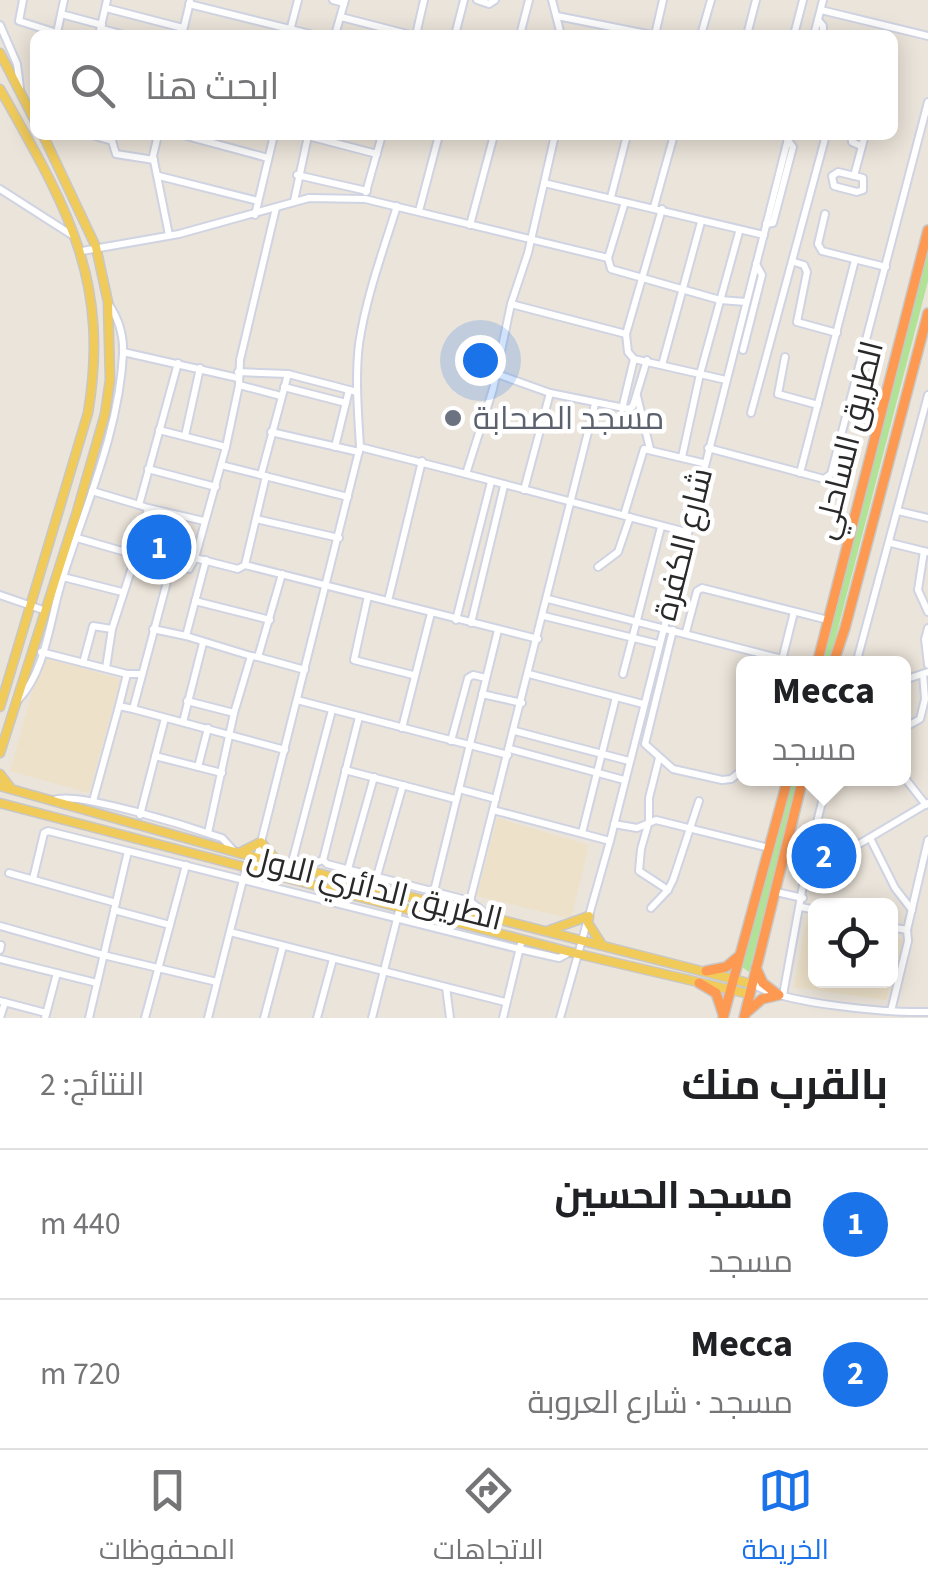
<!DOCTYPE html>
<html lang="ar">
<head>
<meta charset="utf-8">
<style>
	body { margin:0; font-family:"Source Sans 3",Cairo,sans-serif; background:#f2f2f2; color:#202124; direction:rtl }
	.controls { position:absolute; right:30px; bottom:30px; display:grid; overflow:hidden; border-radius:15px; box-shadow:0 5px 25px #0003 }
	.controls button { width:90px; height:90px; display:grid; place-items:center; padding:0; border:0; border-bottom:2px solid #e0e0e0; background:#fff; color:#202124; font:50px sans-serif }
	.you { position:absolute; left:480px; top:360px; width:35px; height:35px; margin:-25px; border:8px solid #fff; border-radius:50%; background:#1a73e8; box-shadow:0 0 0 15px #1a73e833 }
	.badge { display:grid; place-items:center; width:65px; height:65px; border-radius:50%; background:#1a73e8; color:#fff; font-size:32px; font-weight:700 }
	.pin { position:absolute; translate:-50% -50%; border:5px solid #fff; box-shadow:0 2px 10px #0006 }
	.popup { position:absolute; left:736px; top:656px; width:175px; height:130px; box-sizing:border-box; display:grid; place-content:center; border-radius:15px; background:#fff; filter:drop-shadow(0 2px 8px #0005); font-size:32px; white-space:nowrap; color:#757577 }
	.popup b { font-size:38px; color:#202124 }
	.popup::after { content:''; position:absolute; left:50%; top:100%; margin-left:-20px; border:20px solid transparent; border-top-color:#fff }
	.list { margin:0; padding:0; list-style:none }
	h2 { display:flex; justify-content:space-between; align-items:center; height:130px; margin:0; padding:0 40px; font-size:42px }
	h2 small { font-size:32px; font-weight:400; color:#757577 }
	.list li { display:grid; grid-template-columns:65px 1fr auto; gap:30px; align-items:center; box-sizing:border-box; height:150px; padding:0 40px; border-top:2px solid #e0e0e0 }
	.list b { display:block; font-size:38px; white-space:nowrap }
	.list p { margin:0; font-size:32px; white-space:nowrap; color:#757577 }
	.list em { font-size:32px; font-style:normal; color:#757577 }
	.icon { flex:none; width:55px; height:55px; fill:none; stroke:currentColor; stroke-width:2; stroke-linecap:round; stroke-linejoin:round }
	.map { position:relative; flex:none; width:928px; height:1018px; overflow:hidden; direction:ltr }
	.search { position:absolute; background:#fff; box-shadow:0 5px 25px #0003; left:30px; right:30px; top:30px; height:110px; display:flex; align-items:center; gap:25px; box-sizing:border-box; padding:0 35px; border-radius:15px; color:#757577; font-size:38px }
	.sheet { height:430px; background:#fff }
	nav { display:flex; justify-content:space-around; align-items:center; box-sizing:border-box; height:140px; border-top:2px solid #e0e0e0; background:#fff; font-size:28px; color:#757577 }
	nav a { display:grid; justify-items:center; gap:5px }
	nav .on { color:#1a73e8 }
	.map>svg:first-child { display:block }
</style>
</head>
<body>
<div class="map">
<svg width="928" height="1018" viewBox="0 0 928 1018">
	<rect width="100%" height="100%" fill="#ebe4da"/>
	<g fill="#ede1c9">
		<polygon points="42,657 121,679 89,793 10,771"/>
		<polygon points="497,818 589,845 571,919 477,896"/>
		<polygon points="808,914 815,916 816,981 890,981 891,937 904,940 886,1000 794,987"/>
	</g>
	<g fill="#b1e396">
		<polygon points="928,247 928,281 829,663 820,664"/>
		<polygon points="791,779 800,779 749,972 742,967"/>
	</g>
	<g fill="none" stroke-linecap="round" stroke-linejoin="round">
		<defs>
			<g id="minor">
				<polyline points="23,0 19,21 57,33"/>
				<polyline points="333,0 344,3"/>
				<polyline points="477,0 489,4 495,0"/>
				<polyline points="552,0 561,35"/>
				<polyline points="189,4 314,35"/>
				<polyline points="106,8 183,28"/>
				<polyline points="821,10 928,36"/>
				<polyline points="61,14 102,25"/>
				<polyline points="557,16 652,35"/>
				<polyline points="341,17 411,35"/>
				<polyline points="818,20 823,26 823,35"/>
				<polyline points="0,25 17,64 20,88"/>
				<polyline points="291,27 298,0"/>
				<polyline points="102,29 124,35"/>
				<polyline points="57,33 64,0"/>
				<polyline points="99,35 107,0"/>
				<polyline points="182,35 190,2"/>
				<polyline points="335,35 345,0"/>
				<polyline points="416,35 424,0"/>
				<polyline points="455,35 464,0"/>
				<polyline points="520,35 529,0"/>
				<polyline points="655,35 663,0"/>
				<polyline points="701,35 711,0"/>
				<polyline points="747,35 756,0"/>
				<polyline points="794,35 803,0"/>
				<polyline points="814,35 823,0"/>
				<polyline points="92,135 112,141 116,154 154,160"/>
				<polyline points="158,135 153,156 169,235"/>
				<polyline points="183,135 268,158"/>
				<polyline points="555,135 528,253 511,304 493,389 466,474 686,532"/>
				<polyline points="851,135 852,142 861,146"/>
				<polyline points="308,136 377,154"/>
				<polygon points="838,172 863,178 863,190 857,192 834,186 832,176"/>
				<polyline points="297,175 367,191"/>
				<polyline points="159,176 258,201"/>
				<polyline points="854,176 865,135"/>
				<polyline points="544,183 764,235"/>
				<polyline points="0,189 75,237"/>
				<polyline points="366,192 382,135"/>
				<polyline points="611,197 627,135"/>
				<polyline points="294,201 308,136"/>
				<polyline points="625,202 608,258 611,269 720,300 746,302"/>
				<polyline points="654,207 674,135"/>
				<polyline points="419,211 439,135"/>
				<polyline points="825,214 818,244 822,251 886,267"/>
				<polyline points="255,215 274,135"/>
				<polyline points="766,224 773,223 793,147 787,139"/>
				<polyline points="470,225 494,135"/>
				<polyline points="82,251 179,234 309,198 365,199 608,258"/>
				<polyline points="794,262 804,265 807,272 797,322 837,333"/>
				<polyline points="511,304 626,334"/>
				<polyline points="743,350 762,275 756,264"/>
				<polyline points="123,352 238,378"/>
				<polyline points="785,357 778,394 818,405"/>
				<polyline points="634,359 726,380"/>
				<polyline points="178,363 139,505 148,508 136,555 189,569 195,558"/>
				<polyline points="662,365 701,222"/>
				<polyline points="238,372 288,374 357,392"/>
				<polyline points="288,374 261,475 348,497"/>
				<polyline points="497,374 550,393 629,409 633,406 647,360"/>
				<polyline points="239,385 281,396"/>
				<polyline points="284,387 346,403"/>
				<polyline points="637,396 650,449"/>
				<polyline points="622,409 634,359 628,352 626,334 662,209"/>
				<polyline points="751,413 826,135"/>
				<polyline points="159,430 226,447"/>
				<polyline points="271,432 359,452"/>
				<polyline points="185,436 200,368"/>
				<polyline points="335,447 349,390"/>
				<path d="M360,447C358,412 355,378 359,344C366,297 383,251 397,206"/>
				<polyline points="708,448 824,479 831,474 928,102"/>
				<polyline points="682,457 700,374 739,232"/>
				<polyline points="221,465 261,475"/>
				<polyline points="148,469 216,487"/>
				<polyline points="800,473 855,260"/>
				<polyline points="266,476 245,565 238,569 195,558 226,447 239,385 240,360 276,208"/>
				<polyline points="524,490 550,393"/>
				<polyline points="92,491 139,505"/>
				<polyline points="148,508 204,521"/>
				<polyline points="898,511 928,518"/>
				<polyline points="624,515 644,449 703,463"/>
				<polyline points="256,519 339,538"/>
				<polyline points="77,538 136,555 112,629 106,668"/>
				<polyline points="891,543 927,552"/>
				<polyline points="924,551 918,590 928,612"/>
				<polyline points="245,565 538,639"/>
				<polyline points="598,567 618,552 630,517"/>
				<polyline points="282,574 258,657 305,670"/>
				<polyline points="63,577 122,592"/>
				<polyline points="0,595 46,611"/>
				<polyline points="368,596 354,660 413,675"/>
				<polyline points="548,599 782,659"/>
				<polyline points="195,601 270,620"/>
				<polyline points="388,601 422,461"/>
				<polyline points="544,616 658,644"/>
				<polyline points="456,620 491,482"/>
				<polyline points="471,623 504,486"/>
				<polyline points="928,628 925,639 928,665"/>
				<polyline points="153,629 186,636 206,560"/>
				<polyline points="673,630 645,744 673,769 722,780 731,779 744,769"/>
				<polyline points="686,632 697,591 702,588 828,620"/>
				<polyline points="186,636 251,656"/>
				<polyline points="41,652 127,674"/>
				<polyline points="83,663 93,626 112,629"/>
				<polyline points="781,664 794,612"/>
				<polyline points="856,664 928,395"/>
				<polyline points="529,674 643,704"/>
				<polyline points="623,674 661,527"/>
				<polyline points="904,680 928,672"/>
				<polyline points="482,694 522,703"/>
				<path d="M19,699C47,669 50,616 63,577C86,504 119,431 123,354C124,335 119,319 108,303"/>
				<polyline points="297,700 508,755"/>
				<polyline points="187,701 234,713"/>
				<polyline points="119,706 127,674 141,674"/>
				<polyline points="133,709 285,750"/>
				<polyline points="359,717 323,860 327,864 470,901 490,917"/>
				<polyline points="183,722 203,643"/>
				<polyline points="402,728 431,613"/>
				<polyline points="904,728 920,719 925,699 923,674"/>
				<polyline points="515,731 629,761"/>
				<polyline points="451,741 468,678 473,675 486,678"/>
				<polyline points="510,749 624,780"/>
				<polyline points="155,756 222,773"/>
				<polyline points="659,758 649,798 649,821 641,849 639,871 668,890"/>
				<polyline points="198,767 208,728"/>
				<polyline points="345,770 455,799"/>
				<polyline points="904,777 926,805"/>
				<polyline points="459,789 496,799"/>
				<path d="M54,800C75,790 193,828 222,838L234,851"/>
				<polyline points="93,801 119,706 133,709 172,563"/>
				<polyline points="493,810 610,841"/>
				<polyline points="140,815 165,718"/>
				<polyline points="614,824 637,828 656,820 769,848"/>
				<polyline points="208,833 234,713 251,656 258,657"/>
				<polyline points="582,833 616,697"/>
				<polyline points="870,838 895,888 912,910"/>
				<polyline points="291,866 332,710"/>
				<polyline points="301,868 323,860"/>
				<polyline points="348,869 374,777"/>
				<polyline points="254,870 360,447 466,474"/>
				<polyline points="9,873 116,903"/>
				<polyline points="807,875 928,803"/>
				<polyline points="377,876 403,785"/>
				<polyline points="33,879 44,833 48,831 519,949 559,958 570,952"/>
				<polyline points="434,891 498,630"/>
				<polyline points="776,892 803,898"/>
				<polyline points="470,901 595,404"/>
				<polyline points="801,907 816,910"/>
				<polyline points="651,908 668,890 673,880 699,801"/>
				<polyline points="114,910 170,925"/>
				<polyline points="0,926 103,955 217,982"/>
				<polyline points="890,927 907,930 928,840"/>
				<polyline points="230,932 505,1002"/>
				<polyline points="0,950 1,945"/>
				<polyline points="0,959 97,983"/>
				<path d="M753,984C782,1004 891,1013 928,1012"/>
				<polyline points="446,987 450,1018"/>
				<polyline points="783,995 808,858 828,778"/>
				<polyline points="0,1001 46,1013"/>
				<polyline points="891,1011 908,941 907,930"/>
				<polyline points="0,1018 5,1002"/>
				<polyline points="45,1018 57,973"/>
				<polyline points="89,1018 128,851"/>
				<polyline points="145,1018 186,865"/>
				<polyline points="208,1018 246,868"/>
				<polyline points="264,1018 283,946"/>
				<polyline points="317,1018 333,959"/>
				<polyline points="372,1018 403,895"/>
				<polyline points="503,1018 522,939"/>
				<polyline points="560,1018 610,841 789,135"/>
			</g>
			<g id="major">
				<polyline points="0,53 35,121"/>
				<path d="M0,89C64,203 111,277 88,413L0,707"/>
				<polyline points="0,753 76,515 105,414 110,380 108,302 96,247 43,135"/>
				<polyline points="0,774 10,787"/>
				<polyline points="0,786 235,852 752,984"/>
				<polyline points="0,803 570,952 749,994"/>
				<polyline points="239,853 261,842 278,862"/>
				<polyline points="550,930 589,916 588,923 602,945"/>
			</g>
			<g id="highway">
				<polyline points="817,664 928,230"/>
				<polyline points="833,664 845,628 928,313"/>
				<polyline points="756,968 763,983 777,994"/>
				<polyline points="706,971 726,967 739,956"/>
				<polyline points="699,983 716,993 723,1014"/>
				<polyline points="746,1013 762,999 779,995"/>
				<polyline points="723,1018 788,778"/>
				<polyline points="744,1018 803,778"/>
			</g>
		</defs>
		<use href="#minor" stroke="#cfd3e2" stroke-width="10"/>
		<use href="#major" stroke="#c7c7c7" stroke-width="11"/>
		<use href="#highway" stroke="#c7c7c7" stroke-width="12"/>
		<use href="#minor" stroke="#fff" stroke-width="6"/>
		<use href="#major" stroke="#f1cb5a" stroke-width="8"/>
		<use href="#highway" stroke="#fe9952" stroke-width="9"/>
	</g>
	<circle fill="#6b7280" stroke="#fff" stroke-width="4" cx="453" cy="418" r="10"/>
	<g text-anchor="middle" stroke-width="9" stroke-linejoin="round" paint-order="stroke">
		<g font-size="32" fill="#5b616d" stroke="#fff" text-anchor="start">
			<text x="473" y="429">مسجد الصحابة</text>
		</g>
		<g font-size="32" fill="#292929" stroke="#fff">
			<text transform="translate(848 440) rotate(-76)" y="11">الطريق الساحلي</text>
			<text transform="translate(683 544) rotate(-76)" y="11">شارع الكفرة</text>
			<text transform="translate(375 888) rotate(14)" y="11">الطريق الدائري الاول</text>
		</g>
	</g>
</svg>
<div class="controls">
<button><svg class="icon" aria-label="locate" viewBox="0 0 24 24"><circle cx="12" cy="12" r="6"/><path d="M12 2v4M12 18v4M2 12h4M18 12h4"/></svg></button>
</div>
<div class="you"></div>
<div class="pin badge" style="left:159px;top:547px">1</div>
<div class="pin badge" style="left:824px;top:856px">2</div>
<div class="popup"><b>Mecca</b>مسجد</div>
<div class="search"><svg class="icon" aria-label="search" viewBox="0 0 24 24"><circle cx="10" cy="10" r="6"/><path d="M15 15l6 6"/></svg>ابحث هنا</div>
</div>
<section class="sheet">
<h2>بالقرب منك<small>النتائج: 2</small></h2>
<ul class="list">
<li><span class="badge">1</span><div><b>مسجد الحسين</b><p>مسجد</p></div><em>440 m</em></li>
<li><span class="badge">2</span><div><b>Mecca</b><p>مسجد · شارع العروبة</p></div><em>720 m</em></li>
</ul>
</section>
<nav>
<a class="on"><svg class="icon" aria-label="map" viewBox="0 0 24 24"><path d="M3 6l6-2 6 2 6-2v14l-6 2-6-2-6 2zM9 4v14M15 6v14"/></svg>الخريطة</a>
<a><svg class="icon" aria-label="directions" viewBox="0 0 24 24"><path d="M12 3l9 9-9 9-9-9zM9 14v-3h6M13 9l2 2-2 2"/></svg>الاتجاهات</a>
<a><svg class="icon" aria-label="saved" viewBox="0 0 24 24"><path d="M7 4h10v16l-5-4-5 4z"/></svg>المحفوظات</a>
</nav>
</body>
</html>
